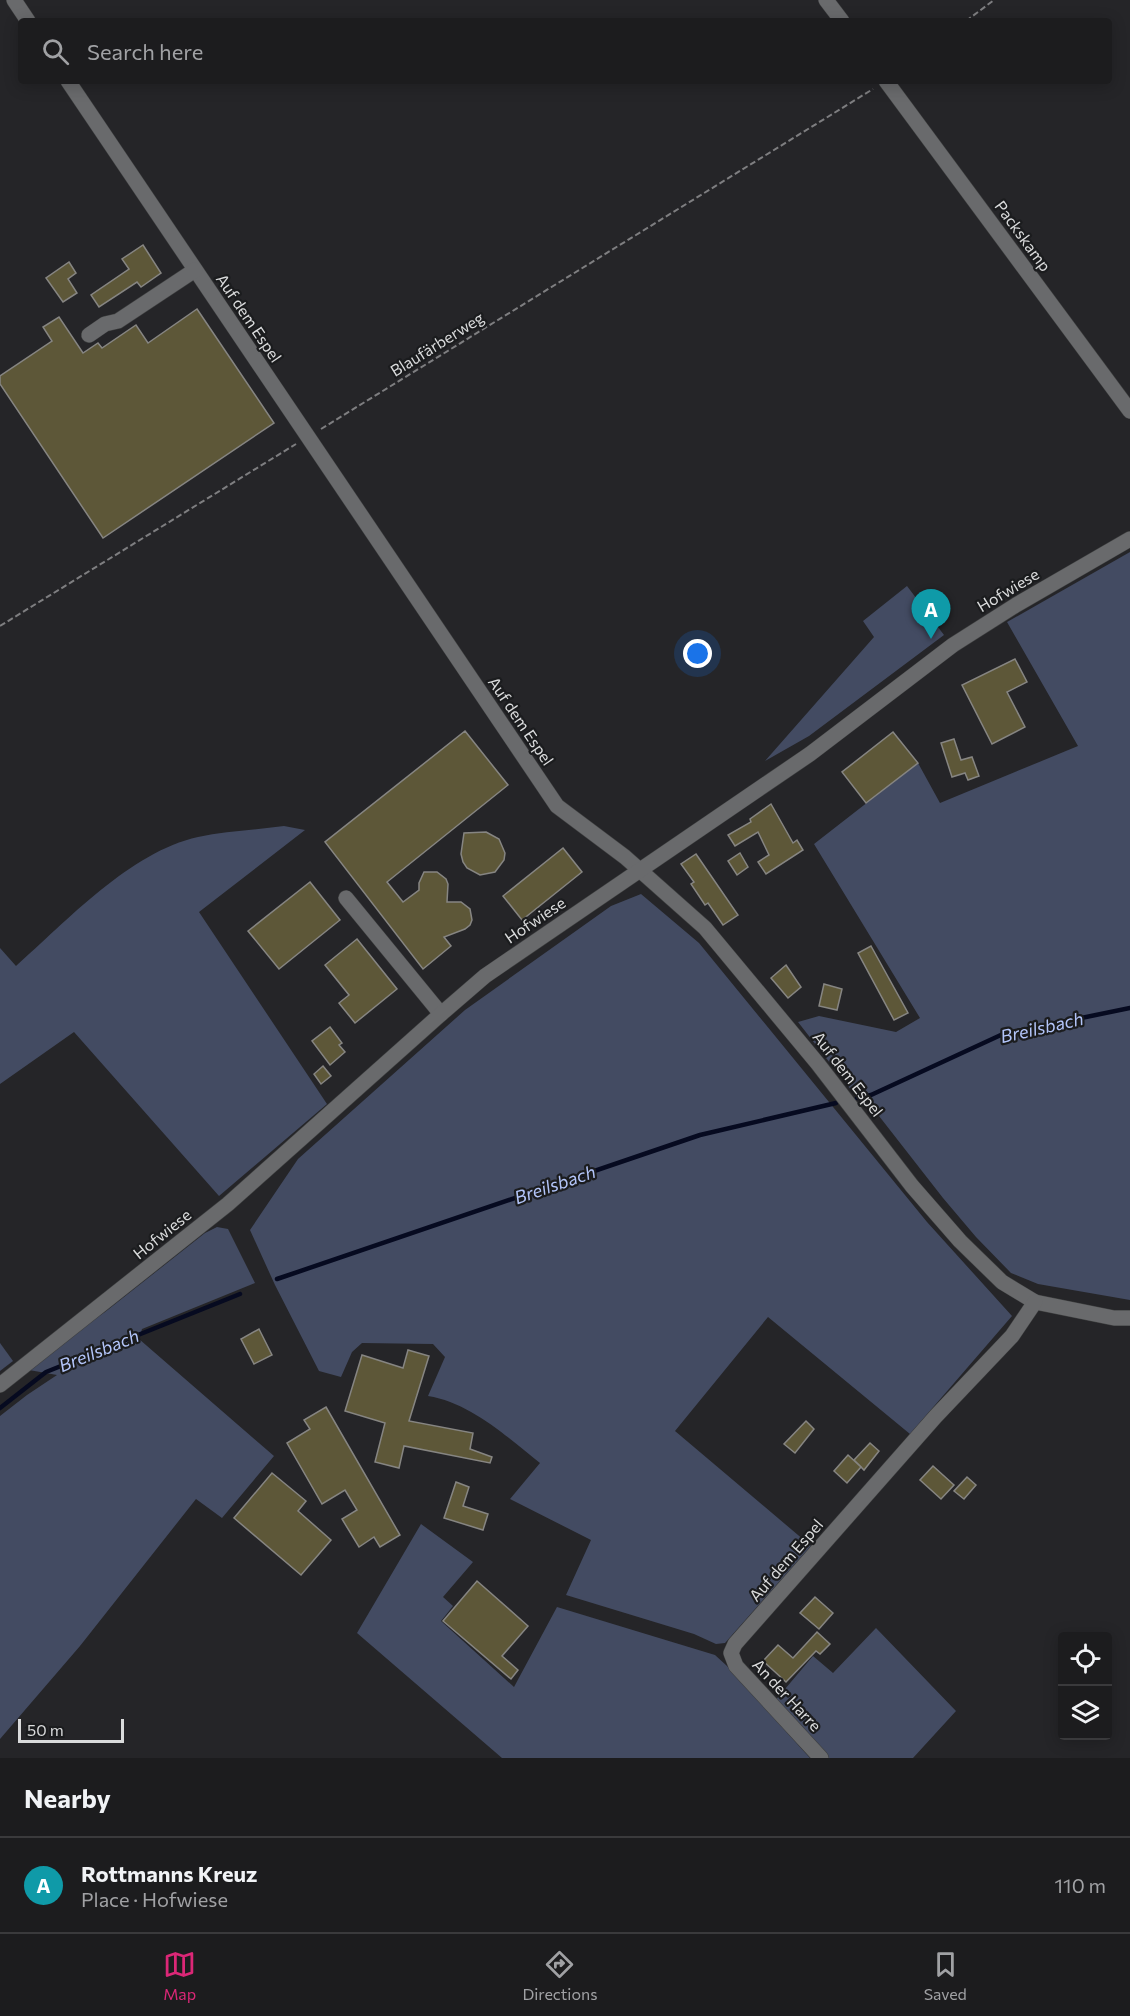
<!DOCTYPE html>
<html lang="en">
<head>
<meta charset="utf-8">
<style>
	body { margin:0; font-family:Commissioner,sans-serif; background:#252527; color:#f1f3f6 }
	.controls { position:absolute; right:18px; bottom:18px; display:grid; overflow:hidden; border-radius:6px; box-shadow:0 3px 15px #0003 }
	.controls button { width:54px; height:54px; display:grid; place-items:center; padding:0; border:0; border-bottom:2px solid #3a3a3c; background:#1c1c1e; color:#f1f3f6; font:30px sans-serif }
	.scale { position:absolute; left:18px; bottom:15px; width:106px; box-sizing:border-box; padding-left:6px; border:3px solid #dadbdc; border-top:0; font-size:16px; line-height:21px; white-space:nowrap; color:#dadbdc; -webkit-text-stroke:4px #1b1c1e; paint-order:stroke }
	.you { position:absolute; left:698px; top:654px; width:21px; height:21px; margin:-15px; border:4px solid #fff; border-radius:50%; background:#1a73e8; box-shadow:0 0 0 9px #1a73e833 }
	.badge { display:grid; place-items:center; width:39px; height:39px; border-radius:50%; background:#db2777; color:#fff; font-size:20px; font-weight:700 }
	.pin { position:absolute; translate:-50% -50px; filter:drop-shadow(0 2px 3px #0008) }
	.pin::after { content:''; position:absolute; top:32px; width:21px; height:18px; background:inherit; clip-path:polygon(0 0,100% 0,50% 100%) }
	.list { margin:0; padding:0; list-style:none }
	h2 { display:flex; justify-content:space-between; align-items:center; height:78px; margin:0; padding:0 24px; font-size:26px }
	h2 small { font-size:20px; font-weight:400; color:#a0a1a4 }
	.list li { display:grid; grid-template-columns:39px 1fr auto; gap:18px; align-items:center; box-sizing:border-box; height:96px; padding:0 24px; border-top:2px solid #3a3a3c }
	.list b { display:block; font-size:22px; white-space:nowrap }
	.list p { margin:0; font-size:20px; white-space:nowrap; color:#a0a1a4 }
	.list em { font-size:20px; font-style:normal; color:#a0a1a4 }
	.icon { flex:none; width:33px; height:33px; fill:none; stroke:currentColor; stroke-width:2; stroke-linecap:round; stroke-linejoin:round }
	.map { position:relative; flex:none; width:1130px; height:1758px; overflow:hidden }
	.search { position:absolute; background:#1c1c1e; box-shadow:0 3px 15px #0003; left:18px; right:18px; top:18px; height:66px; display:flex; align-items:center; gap:15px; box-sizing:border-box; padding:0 21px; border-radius:6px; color:#a0a1a4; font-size:22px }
	.sheet { height:174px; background:#1c1c1e }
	nav { display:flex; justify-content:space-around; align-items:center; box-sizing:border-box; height:84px; border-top:2px solid #3a3a3c; background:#1c1c1e; font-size:16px; color:#a0a1a4 }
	nav a { display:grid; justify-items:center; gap:3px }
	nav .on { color:#db2777 }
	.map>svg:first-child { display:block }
</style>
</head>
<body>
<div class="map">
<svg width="1130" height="1758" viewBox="0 0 1130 1758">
	<rect width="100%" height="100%" fill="#252528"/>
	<g fill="#434b62">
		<polygon points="1130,552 1130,1300 1038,1284 1011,1273 976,1237 943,1198 872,1107 855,1095 798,1022 819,1016 896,1032 920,1018 814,844 918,763 940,803 1078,746 1007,622"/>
		<polygon points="907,586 944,635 809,736 765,761 874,637 863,621"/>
		<path d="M284,826L305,830L199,912L327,1104L219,1196L74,1032L0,1084V948L16,966C67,921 130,852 198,837C226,831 256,830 284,826Z"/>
		<path d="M641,894L699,943L927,1222L1012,1316L910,1434L768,1317L675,1431L811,1546L725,1643L716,1644L694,1634L566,1595L591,1540L510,1499L540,1463C507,1437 471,1403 428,1396L445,1357L433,1344L362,1343L352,1352L341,1377L319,1371L275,1285L250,1230L298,1159L465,1010L611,906Z"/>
		<polygon points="217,1227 228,1229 255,1283 142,1329 139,1339 274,1456 222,1518 196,1499 80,1646 0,1739 0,1416 27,1395 57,1375 29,1370 71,1335 105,1312 205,1233"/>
		<polygon points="0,1343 13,1361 0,1371"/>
		<polygon points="421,1524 473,1562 443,1597 453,1606 441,1621 514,1687 557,1607 715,1655 727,1666 810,1758 502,1758 357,1633"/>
		<polygon points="876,1628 956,1711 913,1758 827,1758 774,1702 813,1656 833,1673"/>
	</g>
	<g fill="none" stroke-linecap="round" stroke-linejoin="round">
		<g stroke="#060a20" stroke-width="4.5">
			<polyline points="857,1098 871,1095 1003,1034 1130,1008"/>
			<polyline points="277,1279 700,1135 836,1103"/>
			<polyline points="0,1408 46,1372 240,1294"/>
		</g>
	</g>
	<g fill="#5d5738" stroke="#868582" stroke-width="1.5">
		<polygon points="143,245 161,273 141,287 137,282 99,307 91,295 129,269 122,259"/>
		<polygon points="69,262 76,273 68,279 77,293 63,302 46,278"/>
		<polygon points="197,309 274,423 103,538 0,384 0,376 52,341 43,327 59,317 83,353 98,343 102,348 136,325 148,343"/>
		<polygon points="1015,659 1027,682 1007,692 1025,727 992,744 962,685"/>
		<polygon points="465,731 508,785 387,882 403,902 419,890 419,883 424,872 437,872 446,879 448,884 447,902 461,902 470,909 472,920 470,925 465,929 444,937 451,946 423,969 325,842"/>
		<polygon points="893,732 918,763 866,803 842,772"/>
		<polygon points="954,739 961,760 972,757 979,776 968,780 965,773 952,777 941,743"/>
		<polygon points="771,804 793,843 797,840 803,850 766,874 758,862 769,855 758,832 735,846 728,835 751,822 750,819"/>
		<polygon points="486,832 499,839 505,853 504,860 495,872 480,875 467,868 463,862 461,854 464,833"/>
		<polygon points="563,848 582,872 522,920 503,896"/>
		<polygon points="740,853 748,867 737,875 728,861"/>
		<polygon points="696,854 738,915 723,925 708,903 705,905 691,884 694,882 681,864"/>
		<polygon points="310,882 340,920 279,969 248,931"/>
		<polygon points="357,939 397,989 355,1023 339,1003 349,995 325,965"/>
		<polygon points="871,946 908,1013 894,1020 858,953"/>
		<polygon points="786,965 801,987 788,998 771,978"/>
		<polygon points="824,984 842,989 837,1010 819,1006"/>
		<polygon points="330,1027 342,1043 339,1045 345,1052 330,1065 312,1041"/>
		<polygon points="323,1066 331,1076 321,1084 314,1074"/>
		<polygon points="259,1329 272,1355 254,1364 241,1339"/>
		<polygon points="408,1350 429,1356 409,1421 473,1433 470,1449 492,1457 490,1463 404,1446 399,1468 375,1462 385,1423 345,1411 362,1355 403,1368"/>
		<polygon points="326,1407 400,1535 380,1547 374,1537 359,1547 342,1519 357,1510 345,1490 322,1504 287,1443 310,1429 304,1420"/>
		<polygon points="806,1421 814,1429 795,1453 784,1444"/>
		<polygon points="870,1443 879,1451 864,1470 854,1460"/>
		<polygon points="848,1455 861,1467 847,1483 834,1471"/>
		<polygon points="933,1466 954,1485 941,1499 920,1480"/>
		<polygon points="272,1473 306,1501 298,1511 331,1540 301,1575 234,1518"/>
		<polygon points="967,1477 976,1485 964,1499 954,1491"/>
		<polygon points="456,1482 469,1487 463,1506 488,1514 483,1530 444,1518"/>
		<polygon points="477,1581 528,1626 502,1656 518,1670 511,1679 443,1621"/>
		<polygon points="815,1597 833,1613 819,1629 800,1613"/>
		<polygon points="817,1632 830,1644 820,1654 816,1651 786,1682 763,1661 778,1645 793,1658"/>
	</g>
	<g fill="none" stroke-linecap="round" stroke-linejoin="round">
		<defs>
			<g id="minor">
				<polyline points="14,0 28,21"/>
				<polyline points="826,0 842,21"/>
				<polyline points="68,81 557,806 625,857 705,928 818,1064 912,1186 960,1241 1002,1282 1035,1302 1114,1318 1130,1318"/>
				<polyline points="886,81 1130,411"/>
				<polyline points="89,335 105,324 118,321 195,270"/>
				<polyline points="346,898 441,1014"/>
				<polyline points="0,1385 228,1204 441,1014 485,976 810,754 953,645 1016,605 1130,539"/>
				<polyline points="821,1758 736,1666 731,1653 735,1644 936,1416 1012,1336 1035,1302"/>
			</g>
		</defs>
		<use href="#minor" stroke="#3f4041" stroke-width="16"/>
		<g stroke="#7e7e80" stroke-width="2" stroke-dasharray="6 3" stroke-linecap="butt">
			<polyline points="966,21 994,0"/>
			<polyline points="321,429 873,89"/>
			<polyline points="0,626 296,444"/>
		</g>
		<use href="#minor" stroke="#696a6c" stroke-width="15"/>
	</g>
	<g text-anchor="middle" stroke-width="4.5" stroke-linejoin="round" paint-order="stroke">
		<g font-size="16" fill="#dadbdc" stroke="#1b1c1e">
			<text transform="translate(1023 236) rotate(54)" y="6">Packskamp</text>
			<text transform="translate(249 318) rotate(56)" y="6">Auf dem Espel</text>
			<text transform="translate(437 344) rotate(-32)" y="6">Blaufärberweg</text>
			<text transform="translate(1008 590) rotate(-31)" y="6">Hofwiese</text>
			<text transform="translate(521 721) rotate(56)" y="6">Auf dem Espel</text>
			<text transform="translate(535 920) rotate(-34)" y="6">Hofwiese</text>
			<text transform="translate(848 1074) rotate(52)" y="6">Auf dem Espel</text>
			<text transform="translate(162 1234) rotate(-39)" y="6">Hofwiese</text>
			<text transform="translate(786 1560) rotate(-49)" y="6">Auf dem Espel</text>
			<text transform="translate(787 1695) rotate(47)" y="6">An der Harre</text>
		</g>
		<g font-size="18" font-style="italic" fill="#b3c5f9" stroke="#1b1c1e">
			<text transform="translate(1042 1028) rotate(-13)" y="6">Breilsbach</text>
			<text transform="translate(555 1185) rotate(-19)" y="6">Breilsbach</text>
			<text transform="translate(99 1351) rotate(-22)" y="6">Breilsbach</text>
		</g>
	</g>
</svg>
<div class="controls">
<button><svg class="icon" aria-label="locate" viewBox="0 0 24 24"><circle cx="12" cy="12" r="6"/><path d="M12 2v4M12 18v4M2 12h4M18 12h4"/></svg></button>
<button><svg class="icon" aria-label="layers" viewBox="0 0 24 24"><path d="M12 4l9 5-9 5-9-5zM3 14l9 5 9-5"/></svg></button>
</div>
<div class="scale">50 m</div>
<div class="you"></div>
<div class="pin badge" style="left:931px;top:639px;background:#0f9aa8">A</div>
<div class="search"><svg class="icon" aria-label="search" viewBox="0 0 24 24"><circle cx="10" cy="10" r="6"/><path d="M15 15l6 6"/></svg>Search here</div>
</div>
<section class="sheet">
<h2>Nearby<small></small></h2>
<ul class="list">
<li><span class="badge" style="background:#0f9aa8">A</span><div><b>Rottmanns Kreuz</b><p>Place · Hofwiese</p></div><em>110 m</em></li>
</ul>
</section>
<nav>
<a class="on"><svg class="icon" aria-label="map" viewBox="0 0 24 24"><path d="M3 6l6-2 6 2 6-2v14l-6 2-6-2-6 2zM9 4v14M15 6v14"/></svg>Map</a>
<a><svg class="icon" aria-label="directions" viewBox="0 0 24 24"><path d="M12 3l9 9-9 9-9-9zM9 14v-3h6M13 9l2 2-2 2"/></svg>Directions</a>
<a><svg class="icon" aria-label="saved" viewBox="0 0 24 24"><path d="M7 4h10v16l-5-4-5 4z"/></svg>Saved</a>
</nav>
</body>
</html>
